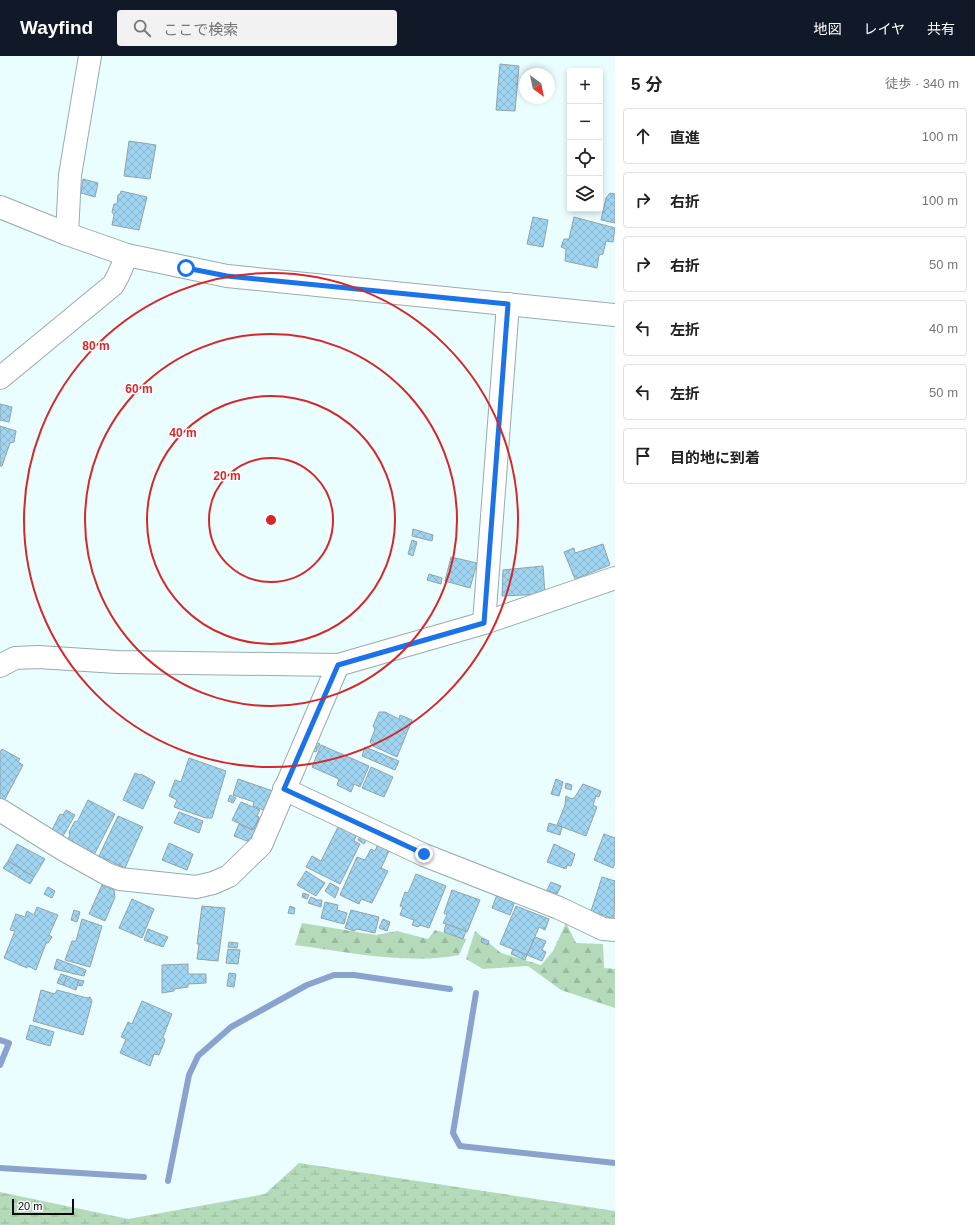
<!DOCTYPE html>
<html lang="ja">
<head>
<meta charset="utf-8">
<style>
	body { margin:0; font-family:Arial,"Noto Sans JP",sans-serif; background:#f2f2f2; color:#222 }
	.controls { position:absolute; right:12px; top:12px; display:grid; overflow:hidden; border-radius:4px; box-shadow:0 2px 6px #0003 }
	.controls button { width:36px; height:36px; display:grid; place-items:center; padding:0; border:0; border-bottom:1px solid #e0e0e0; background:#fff; color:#222; font:20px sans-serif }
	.compass { position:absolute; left:519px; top:12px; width:36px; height:36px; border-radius:50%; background:#fff; box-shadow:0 2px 6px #0003; rotate:147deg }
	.scale { position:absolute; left:12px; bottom:10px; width:62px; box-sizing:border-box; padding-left:4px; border:2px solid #060d0e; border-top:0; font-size:11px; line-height:14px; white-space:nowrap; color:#060d0e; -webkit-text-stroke:3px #fff; paint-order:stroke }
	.stop { position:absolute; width:12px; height:12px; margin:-9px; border:3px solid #1a73e8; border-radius:50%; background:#fff }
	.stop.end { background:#1a73e8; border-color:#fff; box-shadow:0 1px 4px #0008 }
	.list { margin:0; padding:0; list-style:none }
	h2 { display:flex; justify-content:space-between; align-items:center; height:52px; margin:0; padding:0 16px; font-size:17px }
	h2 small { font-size:13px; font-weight:400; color:#767676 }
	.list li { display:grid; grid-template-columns:26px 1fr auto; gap:12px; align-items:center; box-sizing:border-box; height:56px; margin:0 8px 8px; padding:0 8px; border:1px solid #e0e0e0; border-radius:4px }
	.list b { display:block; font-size:15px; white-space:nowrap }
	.list em { font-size:13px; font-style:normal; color:#767676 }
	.icon { flex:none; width:22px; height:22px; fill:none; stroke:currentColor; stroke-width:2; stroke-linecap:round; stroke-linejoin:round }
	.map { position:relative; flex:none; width:615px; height:1169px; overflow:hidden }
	header { display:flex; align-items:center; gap:24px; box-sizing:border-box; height:56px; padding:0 20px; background:#111827; color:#fff }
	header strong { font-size:19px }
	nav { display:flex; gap:22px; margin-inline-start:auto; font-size:14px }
	.search { width:280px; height:36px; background:#f2f2f2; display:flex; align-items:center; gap:10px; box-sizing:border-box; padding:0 14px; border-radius:4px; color:#767676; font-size:15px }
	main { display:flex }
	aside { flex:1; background:#fff }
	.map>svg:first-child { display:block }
</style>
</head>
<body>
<header>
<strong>Wayfind</strong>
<div class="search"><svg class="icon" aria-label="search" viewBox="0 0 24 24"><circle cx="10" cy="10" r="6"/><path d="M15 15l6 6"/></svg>ここで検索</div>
<nav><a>地図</a><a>レイヤ</a><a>共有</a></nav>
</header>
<main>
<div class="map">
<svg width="615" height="1169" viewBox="0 0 615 1169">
	<defs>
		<pattern id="forest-firs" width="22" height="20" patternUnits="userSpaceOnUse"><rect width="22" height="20" fill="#b4daba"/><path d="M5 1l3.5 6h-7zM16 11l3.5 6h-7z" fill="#99ba9f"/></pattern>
		<pattern id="wetland-marsh" width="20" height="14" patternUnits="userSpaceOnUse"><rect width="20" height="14" fill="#b4daba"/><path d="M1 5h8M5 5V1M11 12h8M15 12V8" fill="none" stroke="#99ba9f"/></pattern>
		<pattern id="building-cross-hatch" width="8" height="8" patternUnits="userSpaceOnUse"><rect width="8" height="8" fill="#a0d5f2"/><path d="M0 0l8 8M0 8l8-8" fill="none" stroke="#88b6ce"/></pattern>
	</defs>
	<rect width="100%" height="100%" fill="#eafdff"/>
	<g fill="url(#forest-firs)">
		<path d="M302,867L376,879L397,875L428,883L435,874L466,883L459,899C409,909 346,896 295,889Z"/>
		<polygon points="566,867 576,887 603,888 604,912 615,913 615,952 561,934 528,910 483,913 466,903 475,875 501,897 541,909 553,895"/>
	</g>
	<polygon fill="url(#wetland-marsh)" points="299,1107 615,1155 615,1169 0,1169 0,1136 128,1163 265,1138"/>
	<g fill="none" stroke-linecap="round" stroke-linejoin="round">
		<g stroke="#8aa2cd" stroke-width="6">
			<polyline points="476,937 453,1077 460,1090 615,1107"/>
			<polyline points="0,984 9,987 0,1009"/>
			<polyline points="0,1112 144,1121"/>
			<polyline points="168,1125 189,1019 198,1000 231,971 307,929 334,919 354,919 450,933"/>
		</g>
	</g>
	<g fill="url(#building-cross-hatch)" stroke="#91a3ad">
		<polygon points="500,8 519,10 515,55 496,54"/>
		<polygon points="129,85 156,89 150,123 124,120"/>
		<polygon points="83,123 98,127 95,141 81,137"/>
		<polygon points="121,135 147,141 139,174 112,169 114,159 112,156 114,148 117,148 118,139 120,138"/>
		<polygon points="610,137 615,138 615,167 601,164 606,142"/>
		<polygon points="533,161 548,164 543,191 527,188"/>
		<polygon points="574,161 615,172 613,186 606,185 603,198 599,199 597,212 565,205 566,193 561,191 564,183 569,183"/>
		<polygon points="0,348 12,351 9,366 0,364"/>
		<polygon points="0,370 16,375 14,386 10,387 2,410 0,410"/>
		<polygon points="413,473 433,479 432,485 412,480"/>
		<polygon points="412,484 417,486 413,500 408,498"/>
		<polygon points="603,488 610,509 575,523 564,496 574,492 575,497"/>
		<polygon points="451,501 477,507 470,532 445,525"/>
		<polygon points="543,510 545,538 502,540 503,514"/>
		<polygon points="429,518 442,522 441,528 427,524"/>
		<polygon points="379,656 385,656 399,663 400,659 412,664 397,701 373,690 370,686 375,673 373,670"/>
		<polygon points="313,685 320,688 316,696 309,694"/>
		<polygon points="321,689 369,710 360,731 354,728 351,736 337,729 339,723 312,711"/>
		<polygon points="365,691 399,705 395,714 362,700"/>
		<polygon points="2,693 20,703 18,706 23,709 4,745 0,743 0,696"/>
		<polygon points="189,702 226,715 212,762 206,762 174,751 177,744 169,740 175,724 181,726"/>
		<polygon points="371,711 393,721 384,741 362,732"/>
		<polygon points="135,717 140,719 141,718 155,726 143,753 123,744"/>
		<polygon points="238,723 273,735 266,755 253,750 254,746 233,739"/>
		<polygon points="556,723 563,726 559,740 551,738"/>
		<polygon points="566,727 572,729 571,734 565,732"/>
		<polygon points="583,728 601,735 599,741 596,740 593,749 597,751 586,780 557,769 565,749 566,740 572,743 575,741"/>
		<polygon points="230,739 236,742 233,747 228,745"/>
		<polygon points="88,744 115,758 94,799 67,785 70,779 69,776 75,765 77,766"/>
		<polygon points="241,746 260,754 257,760 259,761 253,774 232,764"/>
		<polygon points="66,754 75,759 62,782 51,776 60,758 63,759"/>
		<polygon points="179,756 203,765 199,777 174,767"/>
		<polygon points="118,760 143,771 125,812 99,800"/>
		<polygon points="259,762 263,764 252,787 234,780 239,768 253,774"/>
		<polygon points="549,767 562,771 560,779 547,775"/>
		<polygon points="339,769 357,778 354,785 360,788 340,828 306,811 312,800 321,805"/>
		<polygon points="604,778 615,782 615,807 613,812 594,804"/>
		<polygon points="360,779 367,782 364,788 358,784"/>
		<polygon points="169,787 193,798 187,814 162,804"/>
		<polygon points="17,788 45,803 34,821 8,805"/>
		<polygon points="378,788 390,793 381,812 388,815 372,847 361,843 359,848 340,839 357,801 365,804 371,793 375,795"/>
		<polygon points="554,788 575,798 571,810 567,809 566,813 547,806"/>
		<polygon points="8,805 34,821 30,828 3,812"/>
		<polygon points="306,815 325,827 316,840 297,829"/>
		<polygon points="416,818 446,830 429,872 420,869 418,871 412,869 414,864 400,859 403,851 400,850 405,836 408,837"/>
		<polygon points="602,821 615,825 614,863 591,855"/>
		<polygon points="551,826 561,830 557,838 547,834"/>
		<polygon points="330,827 339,832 335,842 325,835"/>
		<polygon points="102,829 114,834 115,841 105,865 89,858"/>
		<polygon points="48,831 55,835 52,842 44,838"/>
		<polygon points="452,834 480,844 467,876 443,867 447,859 444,857"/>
		<polygon points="498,836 516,842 510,859 492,852"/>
		<polygon points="303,837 309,839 307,843 302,841"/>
		<polygon points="311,841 317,844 322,844 321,851 308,847"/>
		<polygon points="132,843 154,853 142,882 119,872"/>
		<polygon points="325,846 338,849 337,854 347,857 344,868 321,862"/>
		<polygon points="202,850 225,852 218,905 197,903 199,888 197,888"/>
		<polygon points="290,850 295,852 294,858 288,857"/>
		<polygon points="516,850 549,863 545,874 539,871 527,899 500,888"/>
		<polygon points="37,851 58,859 49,879 52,881 48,887 46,887 36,914 28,910 27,912 4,902 15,875 10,874 16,858 25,861 27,855 34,859"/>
		<polygon points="74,854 80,856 77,866 71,864"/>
		<polygon points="351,854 379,861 375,877 357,873 354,875 345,872"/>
		<polygon points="82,863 102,870 90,911 65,904 72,885 76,885"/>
		<polygon points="383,863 390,866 387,875 379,872"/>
		<polygon points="446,868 466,875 463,883 444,876"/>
		<polygon points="148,873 168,881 163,891 144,884"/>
		<polygon points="535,881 546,885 542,894 546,896 542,905 527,899"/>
		<polygon points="482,882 489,885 488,889 481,886"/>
		<polygon points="229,886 238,887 237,892 228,891"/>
		<polygon points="228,893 240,894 238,908 226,907"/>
		<polygon points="513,893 527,899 525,904 511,898"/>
		<polygon points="57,903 86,914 84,920 54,913"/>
		<polygon points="188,908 188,918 206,918 206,927 188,928 188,931 174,933 174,935 162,937 162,909"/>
		<polygon points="229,917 236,918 234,931 227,930"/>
		<polygon points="61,918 67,920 63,929 57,927"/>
		<polygon points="67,920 79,924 76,934 63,929"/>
		<polygon points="79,924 84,925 82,930 77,929"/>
		<polygon points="41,934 55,938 57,934 87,942 90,941 92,945 83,979 33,965"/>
		<polygon points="142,945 172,958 163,981 165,984 159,999 154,998 150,1010 120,997 126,983 121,981 128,966 132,968"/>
		<polygon points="30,969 54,976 50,990 26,983"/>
	</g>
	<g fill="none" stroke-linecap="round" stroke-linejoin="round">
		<defs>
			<g id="minor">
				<polyline points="0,151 67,178 127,199 227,220 615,259"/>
				<polyline points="67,178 70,119 90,0"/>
				<polyline points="0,322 113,229 118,220 127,199"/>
				<polyline points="484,567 508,248"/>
				<polyline points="0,610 15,602 38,601 117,606 338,609 484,567 615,522"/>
				<polyline points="284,733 424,799 559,852 603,873 615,874"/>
				<polyline points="0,754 64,794 107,818 120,823 196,831 213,827 229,820 261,789 338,609"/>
			</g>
		</defs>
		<use href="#minor" stroke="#97acaf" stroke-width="24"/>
		<use href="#minor" stroke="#fff" stroke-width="22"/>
	</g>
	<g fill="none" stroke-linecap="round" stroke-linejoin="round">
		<polyline stroke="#1a73e8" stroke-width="5" points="186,212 227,220 508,248 484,567 338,609 284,733 424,798"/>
	</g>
	<g fill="none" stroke="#d62828" stroke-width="2">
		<circle cx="271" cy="464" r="62"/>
		<circle cx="271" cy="464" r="124"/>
		<circle cx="271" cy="464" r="186"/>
		<circle cx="271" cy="464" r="247"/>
	</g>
	<circle cx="271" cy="464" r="6" fill="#d62828" stroke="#fff" stroke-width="2"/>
	<g font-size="12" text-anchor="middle" font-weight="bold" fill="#d62828" stroke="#fff" stroke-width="3" stroke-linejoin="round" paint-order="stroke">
		<text x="96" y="294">80 m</text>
		<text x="139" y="337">60 m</text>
		<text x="183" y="381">40 m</text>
		<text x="227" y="424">20 m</text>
	</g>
</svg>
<div class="controls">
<button>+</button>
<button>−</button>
<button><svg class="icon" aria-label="locate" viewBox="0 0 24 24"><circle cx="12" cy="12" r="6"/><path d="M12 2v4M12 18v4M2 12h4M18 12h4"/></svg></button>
<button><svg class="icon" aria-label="layers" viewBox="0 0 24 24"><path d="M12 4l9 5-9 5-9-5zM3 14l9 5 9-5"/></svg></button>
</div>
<svg class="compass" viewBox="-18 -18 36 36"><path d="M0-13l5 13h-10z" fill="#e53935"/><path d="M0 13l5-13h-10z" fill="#767676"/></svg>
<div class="scale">20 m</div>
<div class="stop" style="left:186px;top:212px"></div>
<div class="stop end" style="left:424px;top:798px"></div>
</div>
<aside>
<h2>5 分<small>徒歩 · 340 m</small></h2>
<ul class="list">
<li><svg class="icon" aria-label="ahead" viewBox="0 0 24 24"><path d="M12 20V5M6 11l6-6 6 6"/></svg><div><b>直進</b></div><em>100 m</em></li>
<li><svg class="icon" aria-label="right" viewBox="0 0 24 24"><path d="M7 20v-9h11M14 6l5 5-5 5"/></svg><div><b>右折</b></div><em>100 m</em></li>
<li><svg class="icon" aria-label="right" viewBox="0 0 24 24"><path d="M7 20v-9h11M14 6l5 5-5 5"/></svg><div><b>右折</b></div><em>50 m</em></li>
<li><svg class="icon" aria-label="left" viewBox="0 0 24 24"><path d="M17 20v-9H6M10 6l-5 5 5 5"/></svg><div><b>左折</b></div><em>40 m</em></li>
<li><svg class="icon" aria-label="left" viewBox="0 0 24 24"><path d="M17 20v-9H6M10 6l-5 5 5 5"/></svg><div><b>左折</b></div><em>50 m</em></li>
<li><svg class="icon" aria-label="arrive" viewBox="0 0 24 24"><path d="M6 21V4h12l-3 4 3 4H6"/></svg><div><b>目的地に到着</b></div></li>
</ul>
</aside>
</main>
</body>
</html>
